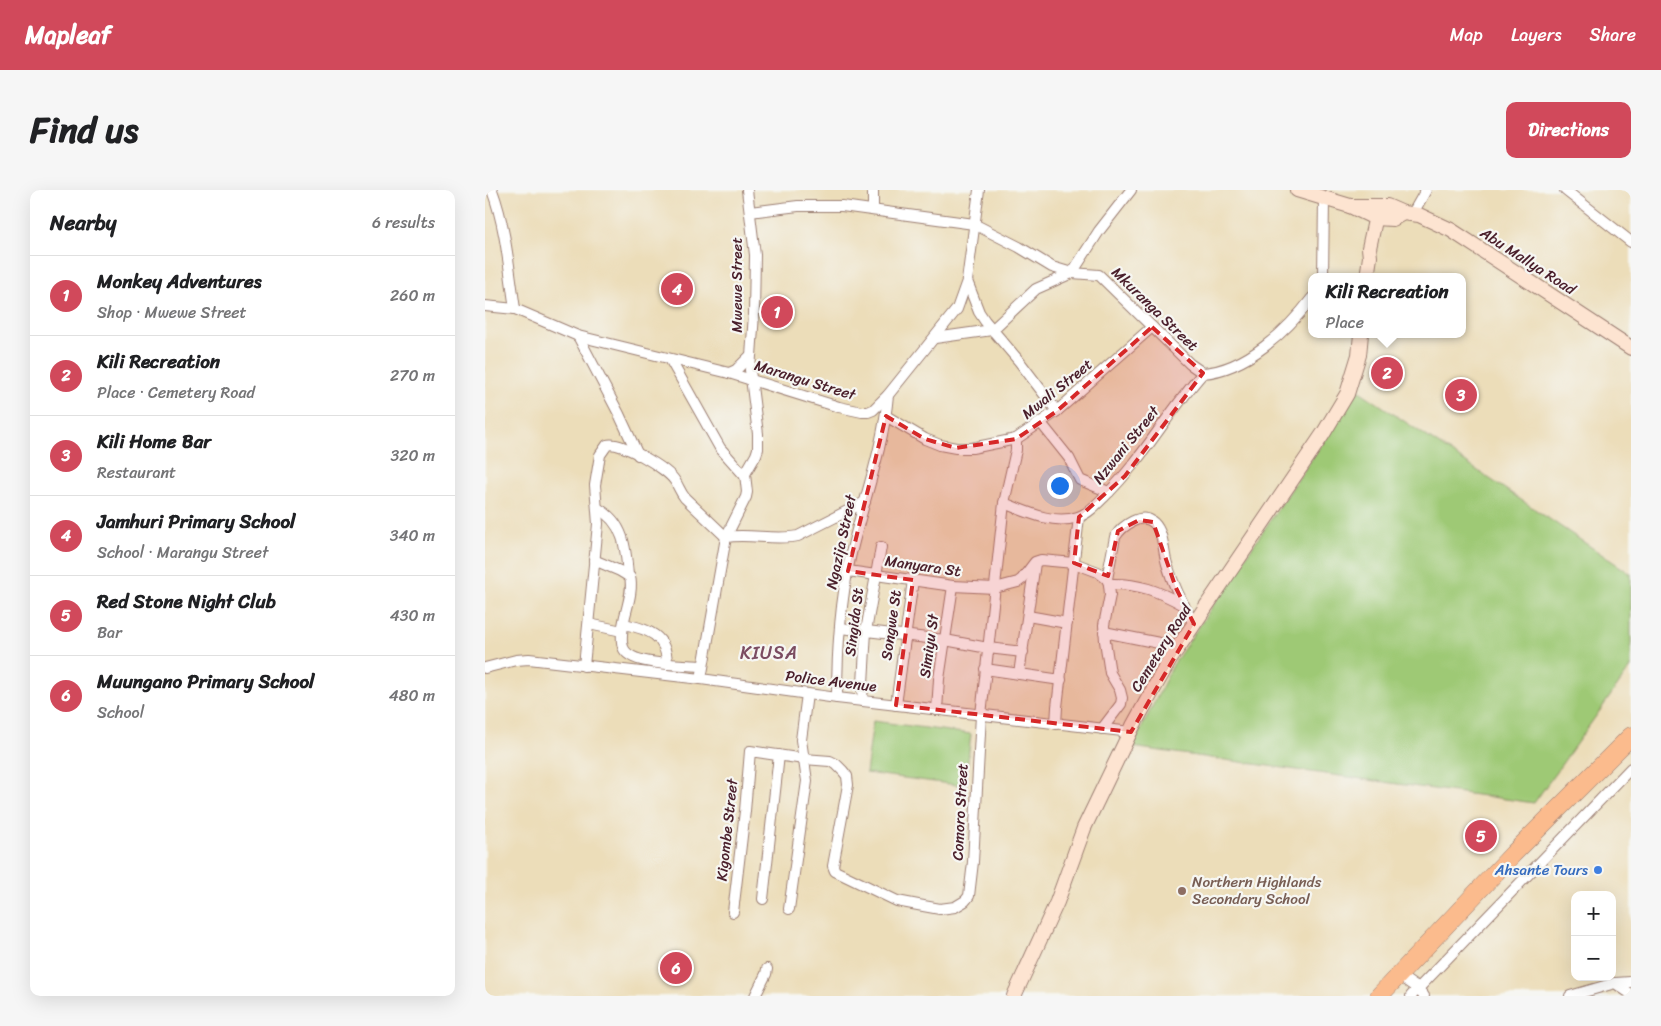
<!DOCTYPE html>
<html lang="en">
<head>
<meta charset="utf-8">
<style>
	body { margin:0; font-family:Sriracha,sans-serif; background:#f6f6f6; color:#202124 }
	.controls { position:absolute; right:15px; bottom:15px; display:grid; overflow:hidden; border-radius:10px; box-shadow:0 5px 20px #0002 }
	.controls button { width:45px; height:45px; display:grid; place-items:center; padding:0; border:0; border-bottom:1px solid #e0e0e0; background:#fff; color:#202124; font:25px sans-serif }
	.you { position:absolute; left:574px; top:295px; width:18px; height:18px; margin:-12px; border:4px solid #fff; border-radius:50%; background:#1a73e8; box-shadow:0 0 0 8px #1a73e833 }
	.badge { display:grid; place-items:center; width:32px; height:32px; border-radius:50%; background:#d1495b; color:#fff; font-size:16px; font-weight:700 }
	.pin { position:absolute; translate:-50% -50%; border:2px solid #fff; box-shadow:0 1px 5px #0006 }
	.popup { position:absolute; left:823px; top:83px; width:158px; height:65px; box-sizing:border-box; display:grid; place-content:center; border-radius:10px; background:#fff; filter:drop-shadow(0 1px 4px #0005); font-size:16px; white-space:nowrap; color:#757577 }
	.popup b { font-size:19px; color:#202124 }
	.popup::after { content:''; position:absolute; left:50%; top:100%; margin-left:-10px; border:10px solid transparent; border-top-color:#fff }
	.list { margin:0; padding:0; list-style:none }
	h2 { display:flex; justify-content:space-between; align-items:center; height:65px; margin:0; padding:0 20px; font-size:21px }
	h2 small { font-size:16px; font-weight:400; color:#757577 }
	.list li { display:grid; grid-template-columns:32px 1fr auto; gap:15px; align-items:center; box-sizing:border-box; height:80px; padding:0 20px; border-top:1px solid #e0e0e0 }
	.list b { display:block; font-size:19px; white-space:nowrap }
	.list p { margin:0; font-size:16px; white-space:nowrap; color:#757577 }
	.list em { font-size:16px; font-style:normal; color:#757577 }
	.map { position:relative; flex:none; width:1146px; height:806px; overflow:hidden; border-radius:10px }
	header { display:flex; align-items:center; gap:30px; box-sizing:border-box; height:70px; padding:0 25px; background:#d1495b; color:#fff }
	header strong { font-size:24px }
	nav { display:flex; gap:28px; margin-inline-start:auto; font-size:18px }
	.intro { display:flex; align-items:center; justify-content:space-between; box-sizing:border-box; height:120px; padding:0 30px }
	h1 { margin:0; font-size:35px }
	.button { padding:12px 22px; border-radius:10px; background:#d1495b; color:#fff; font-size:18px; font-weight:700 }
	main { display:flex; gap:30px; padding:0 30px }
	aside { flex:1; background:#fff; border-radius:10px; box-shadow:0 5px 20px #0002 }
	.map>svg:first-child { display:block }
</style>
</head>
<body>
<header>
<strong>Mapleaf</strong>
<nav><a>Map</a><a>Layers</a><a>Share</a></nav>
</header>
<div class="intro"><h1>Find us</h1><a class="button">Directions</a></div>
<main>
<aside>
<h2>Nearby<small>6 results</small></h2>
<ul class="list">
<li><span class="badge">1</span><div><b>Monkey Adventures</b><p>Shop · Mwewe Street</p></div><em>260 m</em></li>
<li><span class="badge">2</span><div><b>Kili Recreation</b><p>Place · Cemetery Road</p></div><em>270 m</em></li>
<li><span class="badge">3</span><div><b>Kili Home Bar</b><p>Restaurant</p></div><em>320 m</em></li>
<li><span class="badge">4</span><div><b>Jamhuri Primary School</b><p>School · Marangu Street</p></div><em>340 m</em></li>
<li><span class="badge">5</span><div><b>Red Stone Night Club</b><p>Bar</p></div><em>430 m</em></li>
<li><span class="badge">6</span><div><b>Muungano Primary School</b><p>School</p></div><em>480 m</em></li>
</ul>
</aside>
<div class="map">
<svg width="1146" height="806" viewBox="0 0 1146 806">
	<rect width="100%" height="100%" fill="#f6f6f2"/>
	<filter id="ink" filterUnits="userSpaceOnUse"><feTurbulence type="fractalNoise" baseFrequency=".02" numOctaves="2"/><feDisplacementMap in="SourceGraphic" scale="10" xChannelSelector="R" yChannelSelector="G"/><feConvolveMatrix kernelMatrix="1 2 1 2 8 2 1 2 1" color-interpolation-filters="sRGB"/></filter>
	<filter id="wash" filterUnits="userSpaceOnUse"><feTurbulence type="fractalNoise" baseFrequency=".0096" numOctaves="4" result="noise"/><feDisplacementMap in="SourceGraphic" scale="20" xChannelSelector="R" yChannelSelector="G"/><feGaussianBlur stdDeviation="1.12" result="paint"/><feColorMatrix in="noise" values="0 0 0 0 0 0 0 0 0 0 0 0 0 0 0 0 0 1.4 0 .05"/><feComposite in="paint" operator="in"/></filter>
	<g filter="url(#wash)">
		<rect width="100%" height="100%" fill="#ecddb9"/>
		<g fill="#9ec975" stroke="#747450">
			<polygon points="873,200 1146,384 1146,477 1049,613 647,557 688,475"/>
			<polygon points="388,531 486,544 480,596 381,583"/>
		</g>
	</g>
	<g filter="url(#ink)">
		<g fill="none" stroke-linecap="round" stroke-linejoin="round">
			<defs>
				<g id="street">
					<path d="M7,0C21,38 24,79 30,119"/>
					<polyline points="388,0 388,20"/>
					<polyline points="1080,0 1146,52"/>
					<path d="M265,22L313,16H357L489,34L534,57L567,77L587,83L614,85L705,174L718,183C761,180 803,140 827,108"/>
					<polyline points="928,23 941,0"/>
					<polyline points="838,87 839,8"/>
					<polyline points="482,91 494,122 500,131 534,171 572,221"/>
					<polyline points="0,116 30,119 93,146 244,183 354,217 377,222 383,222 388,220 403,205 472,119 482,91 494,0"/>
					<polyline points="93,146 134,224 153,265"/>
					<polyline points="450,148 507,140 551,99 587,83 614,41 646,0"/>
					<polyline points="185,169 235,258 260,286"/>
					<polyline points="244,183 251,180 265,166"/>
					<polyline points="401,226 440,249 455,255 471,258 487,258 531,249 572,221 667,137"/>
					<polyline points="556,233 584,268 595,290 624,302"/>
					<path d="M519,313C542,322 568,335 593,327C603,324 613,313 620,306C658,269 683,222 718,183"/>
					<path d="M112,318C139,332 141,358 143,386"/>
					<path d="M109,370L135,381L145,387C148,399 143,414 140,426C138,435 135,448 138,457C144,477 201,474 218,476"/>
					<polyline points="363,381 468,396 510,398 533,392 537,389 550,372 556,370 589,373 613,382 622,389 624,394 625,405 619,435 620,451 625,483 635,500 637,508 636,514 617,539"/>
					<path d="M622,389L630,347C637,336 657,321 669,333C679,343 678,361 682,374C688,395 698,415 709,434"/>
					<path d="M624,394C654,393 673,401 699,415"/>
					<polyline points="543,426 582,433"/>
					<polyline points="104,434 137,441"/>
					<path d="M139,434C163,439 182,445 182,474"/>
					<polyline points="355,438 460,450 503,458 538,462"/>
					<polyline points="619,442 694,457"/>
					<path d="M99,476L113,334L110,295L115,265L122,255C135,250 183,279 190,291C194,297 195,302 200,308L241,347C265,343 289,351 313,346L380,312"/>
					<polyline points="0,478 31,470 44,469 216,489 352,508 646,542"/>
					<polyline points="500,479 576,490"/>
					<polyline points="534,484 550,373"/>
					<polyline points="216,489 241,347 261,307 262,302 260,284 271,265 273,259 273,244 265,180 269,124 270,65 262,0"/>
					<path d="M352,508C352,461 355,414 365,368C377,314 398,261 403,205"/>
					<polyline points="377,511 381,441 396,357"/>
					<polyline points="411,515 428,390"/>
					<polyline points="452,520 454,489 468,396"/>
					<polyline points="571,534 572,517 594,327"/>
					<polyline points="278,709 294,565"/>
					<polyline points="304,719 322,591 316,550 322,504"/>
					<polyline points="248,722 260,621 265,561 319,569 345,571 351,574 358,581 362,586 363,595 348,676 350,681 412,711 433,715 455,719 470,717 480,711 484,706 488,672 496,525 519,313 531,260 531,249"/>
					<polyline points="913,785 932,798 939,806"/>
					<polyline points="1130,793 1146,804"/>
					<polyline points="270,806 281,784 282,779"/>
					<polyline points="926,806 1146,578"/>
					<polyline points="1085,806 1130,793 1146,792"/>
				</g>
				<g id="secondary">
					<polyline points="812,0 865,16 890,28 908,29 918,23"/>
					<polyline points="865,16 902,16 918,23 934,25 966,40 1146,158"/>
					<polyline points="882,87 885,67 884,58 892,21"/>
					<polyline points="529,806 572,712 599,638 648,536 684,471 838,244 862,204 874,165 876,144"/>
				</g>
				<polyline id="highway" points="894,806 1028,664 1146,546"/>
			</defs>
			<use href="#street" stroke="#9b7e72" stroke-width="12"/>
			<use href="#secondary" stroke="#9b7e72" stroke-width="16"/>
			<use href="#highway" stroke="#9b7e72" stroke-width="19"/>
			<use href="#street" stroke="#fff" stroke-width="10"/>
			<use href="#secondary" stroke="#fde4d1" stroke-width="14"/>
			<use href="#highway" stroke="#fbbb8d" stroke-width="18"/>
		</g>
	</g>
	<path fill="#d62828" fill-opacity="0.2" stroke="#d62828" stroke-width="4" stroke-dasharray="10 6" stroke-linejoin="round" d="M667,137L718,183L640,286L594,327L589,373L623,386L633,341L654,330L668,332L691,398L709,434L646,542L411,515L428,390L363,381L401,226L440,249L471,258L531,249L572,221Z"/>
	<circle fill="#3f7fe0" stroke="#f6f6f2" stroke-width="2" cx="1113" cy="680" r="5"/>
	<circle fill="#8d6e63" stroke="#f6f6f2" stroke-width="2" cx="697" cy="701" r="5"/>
	<g text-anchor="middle" stroke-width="4.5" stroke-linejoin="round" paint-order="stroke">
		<g font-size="15" fill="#4a1f2b" stroke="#f6f6f2">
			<text transform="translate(1043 71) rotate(33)" y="5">Abu Mallya Road</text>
			<text transform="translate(252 95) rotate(-90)" y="5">Mwewe Street</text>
			<text transform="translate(670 119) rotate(44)" y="5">Mkuranga Street</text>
			<text transform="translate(320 190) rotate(17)" y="5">Marangu Street</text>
			<text transform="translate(572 199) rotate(-39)" y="5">Mwali Street</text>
			<text transform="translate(641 255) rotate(-51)" y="5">Nzwani Street</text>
			<text transform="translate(356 352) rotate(-78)" y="5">Ngazija Street</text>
			<text transform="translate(438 376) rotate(8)" y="5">Manyara St</text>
			<text transform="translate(369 432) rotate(-83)" y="5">Singida St</text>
			<text transform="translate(406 435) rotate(-82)" y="5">Songwe St</text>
			<text transform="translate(444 456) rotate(-82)" y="5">Simiyu St</text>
			<text transform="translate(676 458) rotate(-58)" y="5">Cemetery Road</text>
			<text transform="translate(346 491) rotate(7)" y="5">Police Avenue</text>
			<text transform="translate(475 622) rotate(-87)" y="5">Comoro Street</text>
			<text transform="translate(242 640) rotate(-84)" y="5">Kigombe Street</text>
		</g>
		<g font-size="15" fill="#366cbe" stroke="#f6f6f2" text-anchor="end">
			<text x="1103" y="685">Ahsante Tours</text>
		</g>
		<g font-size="15" fill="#785e54" stroke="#f6f6f2" text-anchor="start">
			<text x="707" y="697">Northern Highlands<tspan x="707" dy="17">Secondary School</tspan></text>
		</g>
		<g font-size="18" letter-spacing="1" fill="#7b4c61" stroke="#f6f6f2">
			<text x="284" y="469">KIUSA</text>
		</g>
	</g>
</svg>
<div class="controls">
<button>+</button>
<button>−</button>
</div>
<div class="you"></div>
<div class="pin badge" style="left:292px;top:122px">1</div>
<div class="pin badge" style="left:902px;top:183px">2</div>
<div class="popup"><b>Kili Recreation</b>Place</div>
<div class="pin badge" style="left:976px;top:205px">3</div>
<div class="pin badge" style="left:192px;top:99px">4</div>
<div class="pin badge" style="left:996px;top:646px">5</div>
<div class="pin badge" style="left:191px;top:778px">6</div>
</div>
</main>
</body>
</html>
